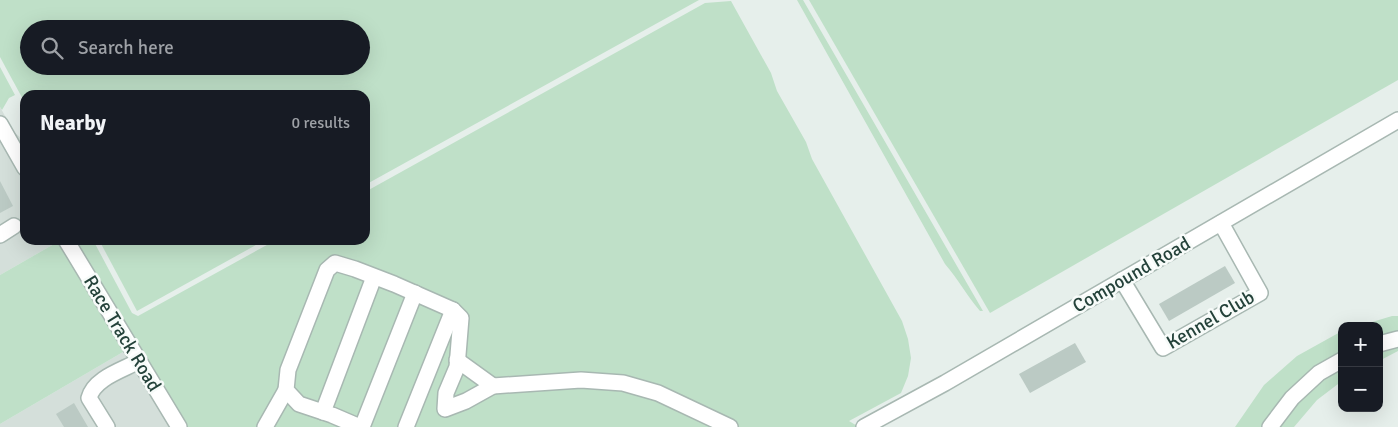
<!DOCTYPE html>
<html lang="en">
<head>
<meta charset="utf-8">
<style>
	body { margin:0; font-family:Signika,sans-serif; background:#20242c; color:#f1f3f6 }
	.controls { position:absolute; right:15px; bottom:15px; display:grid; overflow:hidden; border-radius:10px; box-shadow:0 5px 20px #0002 }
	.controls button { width:45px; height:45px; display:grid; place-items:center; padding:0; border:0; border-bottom:1px solid #363941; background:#171b24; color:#f1f3f6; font:25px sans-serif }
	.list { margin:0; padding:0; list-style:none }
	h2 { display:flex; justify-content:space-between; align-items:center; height:65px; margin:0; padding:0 20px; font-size:21px }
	h2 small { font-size:16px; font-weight:400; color:#9ea1a6 }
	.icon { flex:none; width:28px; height:28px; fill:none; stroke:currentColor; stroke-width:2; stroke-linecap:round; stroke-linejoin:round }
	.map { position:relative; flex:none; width:1398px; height:427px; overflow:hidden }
	.search { position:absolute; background:#171b24; box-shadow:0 5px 20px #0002; left:20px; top:20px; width:350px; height:55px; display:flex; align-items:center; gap:12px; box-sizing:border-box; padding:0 18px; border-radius:28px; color:#9ea1a6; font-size:19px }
	.panel { position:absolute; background:#171b24; box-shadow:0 5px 20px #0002; left:20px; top:90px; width:350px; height:155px; border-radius:15px }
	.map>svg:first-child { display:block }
</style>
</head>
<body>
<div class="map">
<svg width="1398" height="427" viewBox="0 0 1398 427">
	<rect width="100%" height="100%" fill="#e6efeb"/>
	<g fill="#d4dfda">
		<polygon points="0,107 14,132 21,138 25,146 25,240 61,240 0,275"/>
		<polygon points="135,345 185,427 0,427 0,424"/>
	</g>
	<g fill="#bfe0c8" fill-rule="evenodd">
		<path d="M0,0H699L365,185V95H25V103L0,57ZM29,29H361V66H29Z"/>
		<path d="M797,0H803L983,311H980C967,296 958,279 945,264Z"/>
		<polygon points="809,0 1398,0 1398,80 990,313"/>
		<polygon points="731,1 771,73 777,91 806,142 812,159 902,321 908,339 911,358 908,376 901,393 849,421 859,427 185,427 135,345 0,424 0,275 61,240 93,240 132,313 138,316 276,240 365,240 365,192 705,3"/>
		<polygon points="0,67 15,95 9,98 2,110 0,107"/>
		<polygon points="99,240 265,240 137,311"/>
		<polygon points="1392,316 1398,316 1398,351 1379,361 1379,326 1359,326"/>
		<polygon points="1342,331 1342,381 1317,400 1294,427 1235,427 1264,385 1297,356"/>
	</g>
	<g fill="#bbcac4">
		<polygon points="0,181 13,206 0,213"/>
		<polygon points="1225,266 1235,283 1169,321 1159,304"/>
		<polygon points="1075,343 1086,362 1030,393 1019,374"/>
		<polygon points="74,403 88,427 64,427 56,414"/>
	</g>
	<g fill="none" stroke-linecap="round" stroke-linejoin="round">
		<defs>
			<g id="minor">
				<polyline points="0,124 25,168"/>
				<polyline points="0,235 14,226"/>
				<polyline points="66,240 179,427"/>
				<polyline points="1122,280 1163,348 1260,293 1221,223"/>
				<polyline points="1379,344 1398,339"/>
				<polyline points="457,360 493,386"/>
				<polyline points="323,412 374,277"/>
				<path d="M107,427L89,398C94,378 123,370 139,361"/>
				<polyline points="265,427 286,390"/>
				<polyline points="360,427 332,415 299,404 286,390 288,370 327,270 335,263 355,269 394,284 453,310 461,318 457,367 446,393 445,409 466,401 493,386 581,380 623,383 658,393 730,427"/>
				<polyline points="362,427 415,293"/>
				<polyline points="406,427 453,310"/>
				<polyline points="864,427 945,383 1398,120"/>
				<polyline points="1270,427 1292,398 1319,373 1342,360"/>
			</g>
		</defs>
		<use href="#minor" stroke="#a8b8b2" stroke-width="18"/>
		<use href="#minor" stroke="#fff" stroke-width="15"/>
	</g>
	<g text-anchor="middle" stroke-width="5" stroke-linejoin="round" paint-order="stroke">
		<g font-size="19" fill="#24423a" stroke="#f7fbf9">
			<text transform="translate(1131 274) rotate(-30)" y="7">Compound Road</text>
			<text transform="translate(1210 319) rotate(-30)" y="7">Kennel Club</text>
			<text transform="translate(123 333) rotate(59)" y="7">Race Track Road</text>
		</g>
	</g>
</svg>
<div class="controls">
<button>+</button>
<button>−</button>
</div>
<div class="search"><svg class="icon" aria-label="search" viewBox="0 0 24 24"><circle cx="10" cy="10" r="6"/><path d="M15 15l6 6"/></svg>Search here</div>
<section class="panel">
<h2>Nearby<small>0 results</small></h2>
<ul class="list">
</ul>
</section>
</div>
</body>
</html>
